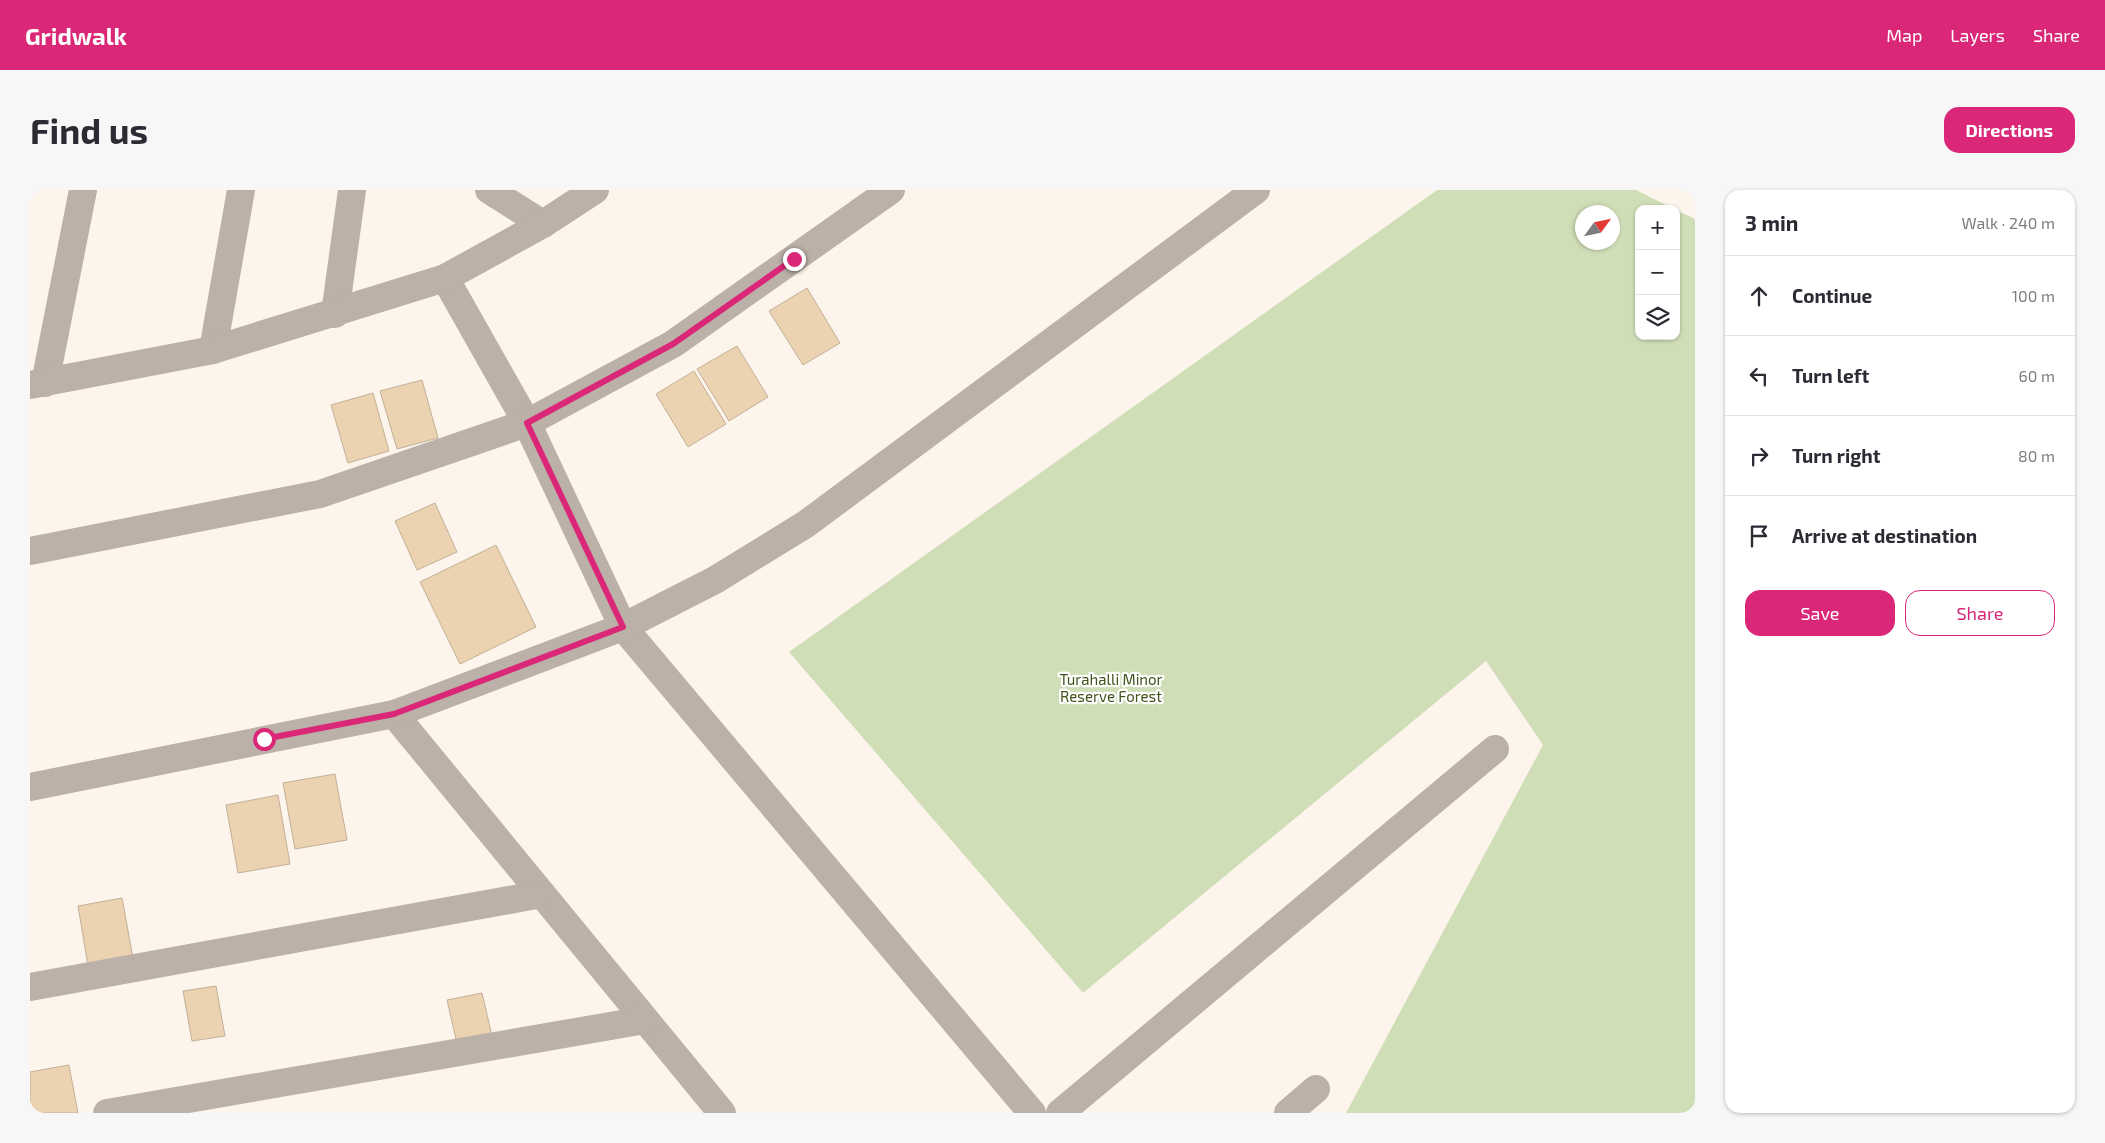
<!DOCTYPE html>
<html lang="en">
<head>
<meta charset="utf-8">
<style>
	body { margin:0; font-family:"Exo 2",sans-serif; background:#f7f7f7; color:#2b2b33 }
	.controls { position:absolute; right:15px; top:15px; display:grid; overflow:hidden; border-radius:10px; box-shadow:0 1px 4px #0004 }
	.controls button { width:45px; height:45px; display:grid; place-items:center; padding:0; border:0; border-bottom:1px solid #e1e1e2; background:#fff; color:#2b2b33; font:25px sans-serif }
	.compass { position:absolute; left:1545px; top:15px; width:45px; height:45px; border-radius:50%; background:#fff; box-shadow:0 1px 4px #0004; rotate:57deg }
	.stop { position:absolute; width:15px; height:15px; margin:-11px; border:4px solid #db2777; border-radius:50%; background:#fff }
	.stop.end { background:#db2777; border-color:#fff; box-shadow:0 1px 5px #0008 }
	.list { margin:0; padding:0; list-style:none }
	h2 { display:flex; justify-content:space-between; align-items:center; height:65px; margin:0; padding:0 20px; font-size:21px }
	h2 small { font-size:16px; font-weight:400; color:#7c7c81 }
	.list li { display:grid; grid-template-columns:32px 1fr auto; gap:15px; align-items:center; box-sizing:border-box; height:80px; padding:0 20px; border-top:1px solid #e1e1e2 }
	.list b { display:block; font-size:19px; white-space:nowrap }
	.list em { font-size:16px; font-style:normal; color:#7c7c81 }
	.actions { display:flex; gap:10px; padding:15px 20px }
	.actions a { flex:1; padding:11px 0; border:1px solid #db2777; border-radius:15px; text-align:center; font-size:18px; color:#db2777 }
	.actions .main { background:#db2777; color:#fff }
	.icon { flex:none; width:28px; height:28px; fill:none; stroke:currentColor; stroke-width:2; stroke-linecap:round; stroke-linejoin:round }
	.map { position:relative; flex:none; width:1665px; height:923px; overflow:hidden; border-radius:15px }
	header { display:flex; align-items:center; gap:30px; box-sizing:border-box; height:70px; padding:0 25px; background:#db2777; color:#fff }
	header strong { font-size:24px }
	nav { display:flex; gap:28px; margin-inline-start:auto; font-size:18px }
	.intro { display:flex; align-items:center; justify-content:space-between; box-sizing:border-box; height:120px; padding:0 30px }
	h1 { margin:0; font-size:35px }
	.button { padding:12px 22px; border-radius:15px; background:#db2777; color:#fff; font-size:18px; font-weight:700 }
	main { display:flex; gap:30px; padding:0 30px }
	aside { flex:1; background:#fff; border-radius:15px; box-shadow:0 1px 4px #0004 }
	.map>svg:first-child { display:block }
</style>
</head>
<body>
<header>
<strong>Gridwalk</strong>
<nav><a>Map</a><a>Layers</a><a>Share</a></nav>
</header>
<div class="intro"><h1>Find us</h1><a class="button">Directions</a></div>
<main>
<div class="map">
<svg width="1665" height="923" viewBox="0 0 1665 923">
	<rect width="100%" height="100%" fill="#fdf5ec"/>
	<path fill="#d0deb8" fill-rule="evenodd" d="M1407,0H1606L1644,19H1609V146H1646V20L1665,29V923H1316L1513,555L1456,471L1053,803L759,462ZM1552,22H1582V52H1552Z"/>
	<g fill="#ebd2b0" stroke="#c2b099">
		<polygon points="777,98 810,153 773,175 739,121"/>
		<polygon points="707,156 738,207 699,231 667,179"/>
		<polygon points="664,181 696,234 658,257 626,204"/>
		<polygon points="392,190 408,248 367,259 350,201"/>
		<polygon points="343,203 359,261 318,273 301,215"/>
		<polygon points="405,313 427,362 387,380 365,331"/>
		<polygon points="466,355 506,437 430,474 390,392"/>
		<polygon points="305,584 317,650 265,659 253,593"/>
		<polygon points="248,605 260,674 208,683 196,615"/>
		<polygon points="92,708 103,768 58,776 48,716"/>
		<polygon points="186,796 195,846 162,851 153,801"/>
		<polygon points="452,803 462,846 427,854 417,810"/>
		<polygon points="39,875 48,923 0,923 0,882"/>
	</g>
	<g fill="none" stroke-linecap="round" stroke-linejoin="round">
		<g stroke="#bbb1a9" stroke-width="28">
			<polyline points="459,0 513,34"/>
			<polyline points="415,88 497,233 593,437 1002,923"/>
			<polyline points="305,124 322,0"/>
			<polyline points="183,160 211,0"/>
			<polyline points="15,193 53,0"/>
			<polyline points="0,195 183,160 415,88 513,34 565,0"/>
			<polyline points="0,361 290,304 497,233 643,154 861,0"/>
			<polyline points="364,524 692,923"/>
			<polyline points="0,597 364,524 593,437 685,390 776,334 1226,0"/>
			<polyline points="0,797 512,704"/>
			<polyline points="77,923 615,830"/>
			<polyline points="1030,923 1465,559"/>
			<polyline points="1258,923 1286,899"/>
		</g>
	</g>
	<g fill="none" stroke-linecap="round" stroke-linejoin="round">
		<polyline stroke="#db2777" stroke-width="6" points="234,549 364,524 593,437 497,233 643,154 764,69"/>
	</g>
	<g text-anchor="middle" stroke-width="4.5" stroke-linejoin="round" paint-order="stroke">
		<g font-size="15" fill="#43531b" stroke="#fff">
			<text x="1081" y="495">Turahalli Minor<tspan x="1081" dy="17">Reserve Forest</tspan></text>
		</g>
	</g>
</svg>
<div class="controls">
<button>+</button>
<button>−</button>
<button><svg class="icon" aria-label="layers" viewBox="0 0 24 24"><path d="M12 4l9 5-9 5-9-5zM3 14l9 5 9-5"/></svg></button>
</div>
<svg class="compass" viewBox="-18 -18 36 36"><path d="M0-13l5 13h-10z" fill="#e53935"/><path d="M0 13l5-13h-10z" fill="#7c7c81"/></svg>
<div class="stop" style="left:234px;top:549px"></div>
<div class="stop end" style="left:764px;top:69px"></div>
</div>
<aside>
<h2>3 min<small>Walk · 240 m</small></h2>
<ul class="list">
<li><svg class="icon" aria-label="ahead" viewBox="0 0 24 24"><path d="M12 20V5M6 11l6-6 6 6"/></svg><div><b>Continue</b></div><em>100 m</em></li>
<li><svg class="icon" aria-label="left" viewBox="0 0 24 24"><path d="M17 20v-9H6M10 6l-5 5 5 5"/></svg><div><b>Turn left</b></div><em>60 m</em></li>
<li><svg class="icon" aria-label="right" viewBox="0 0 24 24"><path d="M7 20v-9h11M14 6l5 5-5 5"/></svg><div><b>Turn right</b></div><em>80 m</em></li>
<li><svg class="icon" aria-label="arrive" viewBox="0 0 24 24"><path d="M6 21V4h12l-3 4 3 4H6"/></svg><div><b>Arrive at destination</b></div></li>
</ul>
<div class="actions"><a class="main">Save</a><a>Share</a></div>
</aside>
</main>
</body>
</html>
